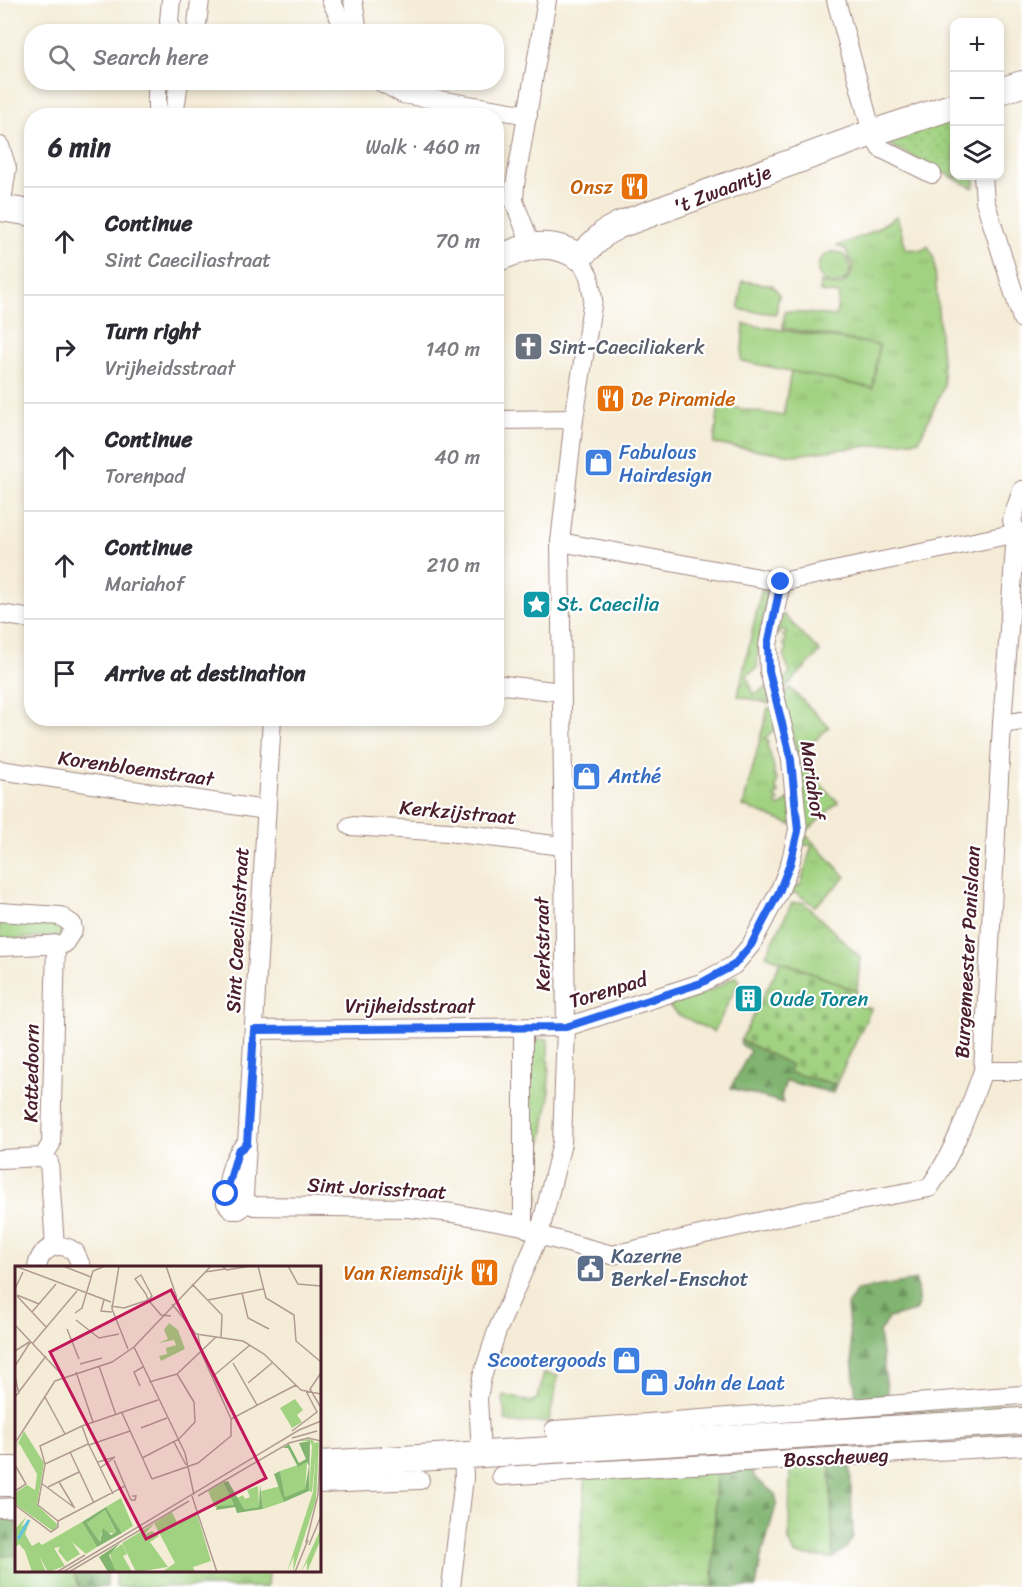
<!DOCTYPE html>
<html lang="en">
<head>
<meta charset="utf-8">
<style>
	body { margin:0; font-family:Sriracha,sans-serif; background:#f2f2f3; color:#2b2b33 }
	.controls { position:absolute; right:18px; top:18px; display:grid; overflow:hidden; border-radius:12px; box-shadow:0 3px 9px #0003 }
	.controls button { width:54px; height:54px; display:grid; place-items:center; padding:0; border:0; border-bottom:2px solid #e1e1e2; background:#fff; color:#2b2b33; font:30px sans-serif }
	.stop { position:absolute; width:18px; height:18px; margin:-14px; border:4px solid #2563eb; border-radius:50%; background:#fff }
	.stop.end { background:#2563eb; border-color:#fff; box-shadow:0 2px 6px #0008 }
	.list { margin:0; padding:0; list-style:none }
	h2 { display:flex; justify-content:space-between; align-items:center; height:78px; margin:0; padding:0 24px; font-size:26px }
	h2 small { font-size:20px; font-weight:400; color:#7c7c81 }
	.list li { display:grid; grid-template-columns:39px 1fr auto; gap:18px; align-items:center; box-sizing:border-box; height:108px; padding:0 24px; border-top:2px solid #e1e1e2 }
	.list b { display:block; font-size:22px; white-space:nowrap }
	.list p { margin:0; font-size:20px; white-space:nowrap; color:#7c7c81 }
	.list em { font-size:20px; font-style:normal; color:#7c7c81 }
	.icon { flex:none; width:33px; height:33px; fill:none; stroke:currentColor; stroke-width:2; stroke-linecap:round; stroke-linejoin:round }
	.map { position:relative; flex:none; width:1022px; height:1587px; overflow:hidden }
	.search { position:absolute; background:#fff; box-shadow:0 3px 9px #0003; left:24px; top:24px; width:480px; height:66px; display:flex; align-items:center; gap:15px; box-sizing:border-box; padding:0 21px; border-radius:24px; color:#7c7c81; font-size:22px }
	.panel { position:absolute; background:#fff; box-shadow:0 3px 9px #0003; left:24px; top:108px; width:480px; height:618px; border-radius:24px }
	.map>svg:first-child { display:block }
</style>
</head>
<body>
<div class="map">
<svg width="1022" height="1587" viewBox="0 0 1022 1587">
	<defs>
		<pattern id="grass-tufts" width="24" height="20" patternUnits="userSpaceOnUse" patternTransform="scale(1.5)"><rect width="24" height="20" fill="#a1d281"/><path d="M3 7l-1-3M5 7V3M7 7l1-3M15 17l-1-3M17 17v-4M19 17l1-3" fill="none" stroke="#8cb470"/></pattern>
		<pattern id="forest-firs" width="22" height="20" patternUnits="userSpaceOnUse" patternTransform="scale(1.5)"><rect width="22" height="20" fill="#80b46f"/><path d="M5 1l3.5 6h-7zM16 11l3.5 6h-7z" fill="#6b925b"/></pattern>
		<pattern id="cemetery-stones" width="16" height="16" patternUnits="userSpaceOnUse" patternTransform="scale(1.5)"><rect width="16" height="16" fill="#a1d281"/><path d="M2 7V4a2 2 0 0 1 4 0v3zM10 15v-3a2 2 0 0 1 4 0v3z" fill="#8cb470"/></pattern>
		<pattern id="park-dots" width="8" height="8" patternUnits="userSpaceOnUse" patternTransform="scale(1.5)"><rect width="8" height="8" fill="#a1d281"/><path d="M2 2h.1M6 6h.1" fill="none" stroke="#8cb470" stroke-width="1.8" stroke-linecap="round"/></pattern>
	</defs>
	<rect width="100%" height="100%" fill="#fff"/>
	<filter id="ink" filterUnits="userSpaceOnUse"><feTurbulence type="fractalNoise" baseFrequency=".0167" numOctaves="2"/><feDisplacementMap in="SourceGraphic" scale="12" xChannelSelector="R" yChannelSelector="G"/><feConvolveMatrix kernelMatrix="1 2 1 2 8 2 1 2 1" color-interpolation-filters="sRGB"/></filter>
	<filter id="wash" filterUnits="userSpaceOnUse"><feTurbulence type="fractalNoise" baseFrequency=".008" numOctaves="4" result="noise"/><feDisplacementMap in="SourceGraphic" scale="24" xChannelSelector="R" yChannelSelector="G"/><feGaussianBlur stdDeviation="1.35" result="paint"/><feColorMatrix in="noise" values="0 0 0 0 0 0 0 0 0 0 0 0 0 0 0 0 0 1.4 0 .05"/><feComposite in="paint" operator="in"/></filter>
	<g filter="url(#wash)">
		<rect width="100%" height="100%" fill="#f4ecd7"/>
		<g fill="url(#grass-tufts)" stroke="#767856" stroke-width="1.5">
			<polygon points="897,216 906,249 922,250 928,246 934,259 944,386 919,440 793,455 714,444 719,405 783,416 791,371 873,387 879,345 783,328 785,311 836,316 839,294 820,292 821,282 834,286 842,285 851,275 853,265 845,249 837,246 868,234"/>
			<polygon points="762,587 768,596 759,638 757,668 747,675 753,695 767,687 771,704 738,696"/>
			<polygon points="783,614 820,652 780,693 778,686 790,673 784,657 786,648 783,644 786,640 783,636 787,632 783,629 775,637"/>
			<polygon points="790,688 829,727 798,756 781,697"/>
			<polygon points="768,708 773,709 777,726 765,739 769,742 767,745 774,767 774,776 777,779 776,790 779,793 775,797 779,801 776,804 780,807 790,798 792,825 743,806"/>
			<polygon points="798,762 838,802 807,831 803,827"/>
			<polygon points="807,836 846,877 815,906 796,893 785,892 787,886 800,886 812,845 801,845"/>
			<polygon points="803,902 860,957 857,991 766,955 792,903"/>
			<polygon points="0,918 65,924 65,936 0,940"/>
			<polygon points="736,976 739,981 714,1032 677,1014 669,1006 714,989"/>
			<polygon points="526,1039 548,1039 549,1098 534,1191 539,1194 535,1207 526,1205"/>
			<polygon points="544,1373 558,1376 549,1422 511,1423 505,1420 503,1395 531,1402 538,1398"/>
			<polygon points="1022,1402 1022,1411 992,1414 673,1429"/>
			<polygon points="1022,1430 1022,1438 658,1458 659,1454"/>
			<polygon points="830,1463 833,1558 796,1555 789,1543 790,1465"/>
			<polygon points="716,1469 713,1587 577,1587 586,1474"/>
			<polygon points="0,1555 16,1555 16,1570 73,1571 80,1587 0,1587"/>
			<polygon points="115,1571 115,1570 268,1571 267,1587 116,1587"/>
		</g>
		<g fill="url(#forest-firs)" stroke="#656a4d" stroke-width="1.5">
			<polygon points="741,1040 792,1065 789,1072 836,1084 833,1093 786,1081 781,1097 783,1103 731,1088 750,1051 740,1044"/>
			<polygon points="916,1280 919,1306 916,1311 888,1318 879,1333 888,1395 872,1400 856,1398 847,1306 857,1290"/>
			<polygon points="850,1462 853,1536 847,1547 833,1558 830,1463"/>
			<polygon points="752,1467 754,1477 775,1494 777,1502 761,1558 756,1587 713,1587 716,1469"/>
			<polygon points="16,1517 16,1555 0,1555 0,1518"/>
			<polygon points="73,1571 107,1571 107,1587 80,1587"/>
		</g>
		<polygon fill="url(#cemetery-stones)" stroke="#767856" stroke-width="1.5" points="781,961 857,991 856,1004 871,1009 836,1084 788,1072 792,1065 741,1040"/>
		<polygon fill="url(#park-dots)" stroke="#767856" stroke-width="1.5" points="954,116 954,176 976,176 973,188 890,145 887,137"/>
		<g fill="#a1d281" stroke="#767856" stroke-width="1.5">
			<circle cx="834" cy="268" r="16"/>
			<polygon points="742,281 772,285 779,294 776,314 741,310 739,307"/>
			<polygon points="744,324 879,345 873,388 741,361"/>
		</g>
	</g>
	<g filter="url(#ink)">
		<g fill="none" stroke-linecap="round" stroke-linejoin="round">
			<defs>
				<g id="street">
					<polyline points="171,0 169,21 173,32"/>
					<polyline points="331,0 346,32"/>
					<polyline points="353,0 358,32"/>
					<polyline points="836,0 872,133 880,148 932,174"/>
					<polyline points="196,32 200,0"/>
					<polyline points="381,82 403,94 528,115"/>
					<polyline points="157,116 157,82"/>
					<polyline points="174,116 179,82"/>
					<polyline points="0,146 7,168 1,208"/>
					<polyline points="983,176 985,201 1022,319"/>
					<polyline points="531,245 514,201 515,185 547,0"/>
					<polyline points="496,420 574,419"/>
					<polyline points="560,542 781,582 1022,532"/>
					<polyline points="0,614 32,619"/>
					<polyline points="496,684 561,692"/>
					<polyline points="1002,724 1022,721"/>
					<polyline points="0,770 266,810"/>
					<polyline points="350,826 448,832 563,846"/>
					<polyline points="0,912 60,916 72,924 73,930 64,944 0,947"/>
					<polyline points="523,1029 523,1226"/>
					<polyline points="254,1030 566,1027 701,983 734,965 751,945 779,892 790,864 798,830 791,760 769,671 768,645 781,582"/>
					<polyline points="983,1071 1022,1071"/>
					<path d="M245,1145C230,1158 227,1184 226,1203L232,1210H239L247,1202"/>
					<polyline points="43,1157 49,1162 55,1246"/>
					<polyline points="0,1159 43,1157 51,1144 56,944"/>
					<path d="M247,1202L254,1206L409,1208L453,1213L523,1226L539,1235L612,1255L806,1211L929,1188C954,1153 968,1112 983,1071L1002,724L1016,534L1012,520L1022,490"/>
					<polyline points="247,1202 244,1195 272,718"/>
					<path d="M37,1268C40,1247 59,1240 75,1252L82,1268"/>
					<polyline points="554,1430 1022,1395"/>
					<polyline points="481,1454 478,1398 482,1377 497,1331 539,1235 562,1143 566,1027 560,542 574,419 593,299 589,276 579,257"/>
					<polyline points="0,1466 16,1466"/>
					<polyline points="501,1476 1022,1446"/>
					<polyline points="320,1484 420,1480"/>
					<polyline points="0,1508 16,1507"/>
					<polyline points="451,1587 464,1478 463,1455"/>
				</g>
				<g id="secondary">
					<polyline points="1000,91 1022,84"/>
					<polyline points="0,208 32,213"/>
					<path d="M496,259C526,246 550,238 579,257L606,232L619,225L872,133L954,106"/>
					<polyline points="320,1464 1022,1421"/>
					<polyline points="0,1483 16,1483"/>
				</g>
			</defs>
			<use href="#street" stroke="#9f8681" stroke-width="20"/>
			<use href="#secondary" stroke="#9f8681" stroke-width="28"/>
			<use href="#street" stroke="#fff" stroke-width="18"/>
			<use href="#secondary" stroke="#fff" stroke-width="26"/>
		</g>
	</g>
	<g fill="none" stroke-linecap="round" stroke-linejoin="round" filter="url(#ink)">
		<polyline stroke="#2563eb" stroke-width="8" points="226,1194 238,1151 247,1144 254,1030 566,1027 701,983 734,965 751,945 779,892 790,864 798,831 791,760 769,671 768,645 781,582"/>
	</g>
	<defs>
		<symbol id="restaurant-square" viewBox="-11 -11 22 22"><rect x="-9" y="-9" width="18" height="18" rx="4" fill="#e8710a" stroke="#fff"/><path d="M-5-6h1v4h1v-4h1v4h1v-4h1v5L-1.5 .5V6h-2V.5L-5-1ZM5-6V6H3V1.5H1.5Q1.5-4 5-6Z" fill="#fff"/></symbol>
		<symbol id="church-square" viewBox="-11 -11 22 22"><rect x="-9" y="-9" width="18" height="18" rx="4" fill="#6b7280" stroke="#fff"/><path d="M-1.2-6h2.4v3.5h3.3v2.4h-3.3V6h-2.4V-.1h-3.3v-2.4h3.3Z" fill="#fff"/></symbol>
		<symbol id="shop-square" viewBox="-11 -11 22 22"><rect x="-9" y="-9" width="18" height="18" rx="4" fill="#3f7fe0" stroke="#fff"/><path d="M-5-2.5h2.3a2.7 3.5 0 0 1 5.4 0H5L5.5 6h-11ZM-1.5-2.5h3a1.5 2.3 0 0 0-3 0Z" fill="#fff"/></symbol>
		<symbol id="sight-square" viewBox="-11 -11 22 22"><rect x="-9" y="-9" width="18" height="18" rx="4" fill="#0f9aa8" stroke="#fff"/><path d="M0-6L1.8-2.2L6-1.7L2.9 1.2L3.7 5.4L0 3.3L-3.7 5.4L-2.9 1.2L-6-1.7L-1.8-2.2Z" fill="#fff"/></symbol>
		<symbol id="building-square" viewBox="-11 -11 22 22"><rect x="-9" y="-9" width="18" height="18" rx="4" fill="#0f9aa8" stroke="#fff"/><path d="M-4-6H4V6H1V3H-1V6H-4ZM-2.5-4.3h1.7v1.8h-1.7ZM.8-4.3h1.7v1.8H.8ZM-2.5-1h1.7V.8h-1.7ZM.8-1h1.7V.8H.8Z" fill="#fff"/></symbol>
		<symbol id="civic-square" viewBox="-11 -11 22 22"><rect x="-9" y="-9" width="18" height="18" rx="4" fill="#5c6f8a" stroke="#fff"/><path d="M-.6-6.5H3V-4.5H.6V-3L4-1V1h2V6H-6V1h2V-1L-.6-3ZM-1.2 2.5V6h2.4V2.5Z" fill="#fff"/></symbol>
	</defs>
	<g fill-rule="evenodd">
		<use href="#restaurant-square" x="618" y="170" width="33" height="33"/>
		<use href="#church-square" x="512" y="330" width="33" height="33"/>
		<use href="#restaurant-square" x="594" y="382" width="33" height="33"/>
		<use href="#shop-square" x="582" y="446" width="33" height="33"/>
		<use href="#sight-square" x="520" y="588" width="33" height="33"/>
		<use href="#shop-square" x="570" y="760" width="33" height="33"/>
		<use href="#building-square" x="732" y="982" width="33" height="33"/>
		<use href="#civic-square" x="574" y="1252" width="33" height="33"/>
		<use href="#restaurant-square" x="468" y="1256" width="33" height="33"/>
		<use href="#shop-square" x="610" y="1344" width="33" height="33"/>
		<use href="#shop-square" x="638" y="1366" width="33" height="33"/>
	</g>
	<g text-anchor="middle" stroke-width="4.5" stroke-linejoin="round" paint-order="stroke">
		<g font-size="20" fill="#c56008" stroke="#fff" text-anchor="end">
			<text x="613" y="194">Onsz</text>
			<text x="631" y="406" text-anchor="start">De Piramide</text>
			<text x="464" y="1280">Van Riemsdijk</text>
		</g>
		<g font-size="20" fill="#4a1f2b" stroke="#fff">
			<text transform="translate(722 189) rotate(-21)" y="7">'t Zwaantje</text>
			<text transform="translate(136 768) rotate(8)" y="7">Korenbloemstraat</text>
			<text transform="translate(813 780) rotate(82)" y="7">Mariahof</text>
			<text transform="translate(458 812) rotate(5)" y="7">Kerkzijstraat</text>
			<text transform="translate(237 930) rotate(-87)" y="7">Sint Caeciliastraat</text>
			<text transform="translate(542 944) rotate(-91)" y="7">Kerkstraat</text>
			<text transform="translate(967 952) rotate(-87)" y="7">Burgemeester Panislaan</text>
			<text transform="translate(608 990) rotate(-17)" y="7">Torenpad</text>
			<text x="410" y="1013">Vrijheidsstraat</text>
			<text transform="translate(31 1073) rotate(-89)" y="7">Kattedoorn</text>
			<text transform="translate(377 1188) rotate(3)" y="7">Sint Jorisstraat</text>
			<text transform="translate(836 1457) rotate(-3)" y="7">Bosscheweg</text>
		</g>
		<g font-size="20" fill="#5b616d" stroke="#fff" text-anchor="start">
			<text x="549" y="354">Sint-Caeciliakerk</text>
		</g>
		<g font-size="20" fill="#366cbe" stroke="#fff" text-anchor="start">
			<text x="619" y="459">Fabulous<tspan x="619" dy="23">Hairdesign</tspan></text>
			<text x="608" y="783">Anthé</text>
			<text x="606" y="1367" text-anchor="end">Scootergoods</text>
			<text x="675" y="1390">John de Laat</text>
		</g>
		<g font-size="20" fill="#0d838f" stroke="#fff" text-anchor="start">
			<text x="557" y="611">St. Caecilia</text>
			<text x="770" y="1006">Oude Toren</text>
		</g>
		<g font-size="20" fill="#4e5e75" stroke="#fff" text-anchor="start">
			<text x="611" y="1263">Kazerne<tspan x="611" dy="23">Berkel-Enschot</tspan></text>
		</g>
	</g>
	<g transform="translate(15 1266)">
		<rect width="306" height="306" fill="#f4ecd7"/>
		<path d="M154,57L163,64L170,83L146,95L144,90L152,88L151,82L161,79L159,74L143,77L153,73L149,64ZM280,133L288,144L282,149L287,156L277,162L265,142ZM9,165L29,197L22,239L43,259L38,265L0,238V227L12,219L20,224L22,208L4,177L0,183ZM294,173L299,175L296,216L299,177L304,176L301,234L278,306L279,290L272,306L298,226L301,185L297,226L294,225L297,180L295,175H282ZM292,196L290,224L270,231L265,205ZM208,216L219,239L200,241L193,225ZM243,220L244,241L228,243L222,232L228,229L230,233L235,231L232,224ZM266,220L269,236L248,243L246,225ZM106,232L118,260L107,267L91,241ZM90,244L101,267H86L85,276L72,257ZM157,246L163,258L182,248L196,295L178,301L180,306H147L160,297L139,257ZM11,251L6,261L15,254L10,268L17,280L24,276L27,279L67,256L82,281L71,288L57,276L65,288L52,296L43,285L45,281L39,282L50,300L33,306L24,290L31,306H17L10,285L4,278L0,282V263ZM138,258L141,264L138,259L129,269L137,265L144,270L135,276L153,301L121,306L107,277ZM306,262V273L292,306V296L286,306ZM107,278L112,288L108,290L117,306H101L97,298L95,287Z" fill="#a1d281"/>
		<path d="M295,175L294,225L269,236L259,208L265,205L270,231L290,223L294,200L292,196L283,201L273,182H268L274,178L284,197L291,193L284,177ZM213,215L229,243L244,241L245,219L248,243L222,247L220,241L201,244L202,240L219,239L208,216ZM91,241L107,267L82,281L67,256ZM90,244L101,266L96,269L88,262L85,276L72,257ZM105,277L94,289L101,306H93L84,291Z" fill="#80b46f" fill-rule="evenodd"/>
		<path fill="none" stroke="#60c4de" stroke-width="3" d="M3,273L14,254"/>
		<path fill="none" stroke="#b09a92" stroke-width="1.5" d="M0,0L96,36M48,0L76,11M104,0L97,43L113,83M151,0L162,32M207,0L212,4L236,0M243,0L251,32L279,49L281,75L306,96M273,0L283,18L306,20M190,6L210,3M177,18L207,49L206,72M0,23L8,6M227,27L233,52L254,63M2,29L24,38M2,30L31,61M89,34L86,45L97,46M193,34L248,23M157,38L181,68L228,75L249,88L286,124L306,128M96,40L109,42L133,34L137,30L126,9L120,13L131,28L133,34L134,35L146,49L156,50M17,46L41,18M60,47L67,42L78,5L90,0M61,54L84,72L104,68M0,59L48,110M52,63L64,93M18,77L62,25M119,81L170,187L179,229M119,81L196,0M0,85L16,75M218,97L242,139M65,98L87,92M0,100L16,75M84,100L101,149M61,106L78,156M0,110L4,128M197,111L235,79M134,116L162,108L201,71M233,117L257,97M125,120L119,106L128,101M0,131L31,90M30,131L50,168M305,140L295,123L306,107M107,147L137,213M216,153L281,119M67,160L74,179L115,165M126,162L152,152M277,165L302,146L291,125M277,172L302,165M159,176L171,199M0,177L40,115L97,96L119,81M74,179L98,228M55,186L79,237M127,192L164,173L180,156L179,136L162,108M83,196L100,191L85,202M30,198L25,180L67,160L143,134M0,199L11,218L0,225M137,213L183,197L216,170V153L186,86L183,69M44,216L59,241M26,217L60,242M110,220L116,234H120L121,230H117M33,221L64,206M177,230L202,306M183,230L274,177L293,172L306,175M0,239L36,266L43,261V255M43,255L23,239L30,198L73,178M43,255L110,220L99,194M291,277L303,229L306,169M294,279L306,250M42,306L70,289M48,306L284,164L306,155M54,306L174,235M280,306L293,274"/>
		<path fill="#c2185b" fill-opacity="0.15" stroke="#c2185b" stroke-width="3" d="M156,24L251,212L131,273L35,86Z"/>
		<rect width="306" height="306" fill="none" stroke="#4a1f2b" stroke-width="3"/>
	</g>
</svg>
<div class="controls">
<button>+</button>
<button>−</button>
<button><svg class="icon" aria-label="layers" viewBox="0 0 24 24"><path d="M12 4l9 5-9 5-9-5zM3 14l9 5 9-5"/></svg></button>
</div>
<div class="stop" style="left:226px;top:1194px"></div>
<div class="stop end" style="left:781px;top:582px"></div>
<div class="search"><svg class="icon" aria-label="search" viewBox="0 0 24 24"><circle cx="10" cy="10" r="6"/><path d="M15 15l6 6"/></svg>Search here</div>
<section class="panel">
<h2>6 min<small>Walk · 460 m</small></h2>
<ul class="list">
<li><svg class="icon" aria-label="ahead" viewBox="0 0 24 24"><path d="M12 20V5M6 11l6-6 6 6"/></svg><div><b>Continue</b><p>Sint Caeciliastraat</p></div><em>70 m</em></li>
<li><svg class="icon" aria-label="right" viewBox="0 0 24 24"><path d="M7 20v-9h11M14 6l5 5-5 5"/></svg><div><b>Turn right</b><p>Vrijheidsstraat</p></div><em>140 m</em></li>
<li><svg class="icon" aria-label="ahead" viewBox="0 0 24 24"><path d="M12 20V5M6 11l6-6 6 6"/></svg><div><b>Continue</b><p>Torenpad</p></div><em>40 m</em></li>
<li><svg class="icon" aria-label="ahead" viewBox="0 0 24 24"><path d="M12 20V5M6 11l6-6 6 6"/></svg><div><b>Continue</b><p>Mariahof</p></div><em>210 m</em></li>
<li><svg class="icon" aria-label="arrive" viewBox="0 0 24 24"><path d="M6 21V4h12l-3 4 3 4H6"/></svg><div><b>Arrive at destination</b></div></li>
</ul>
</section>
</div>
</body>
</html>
